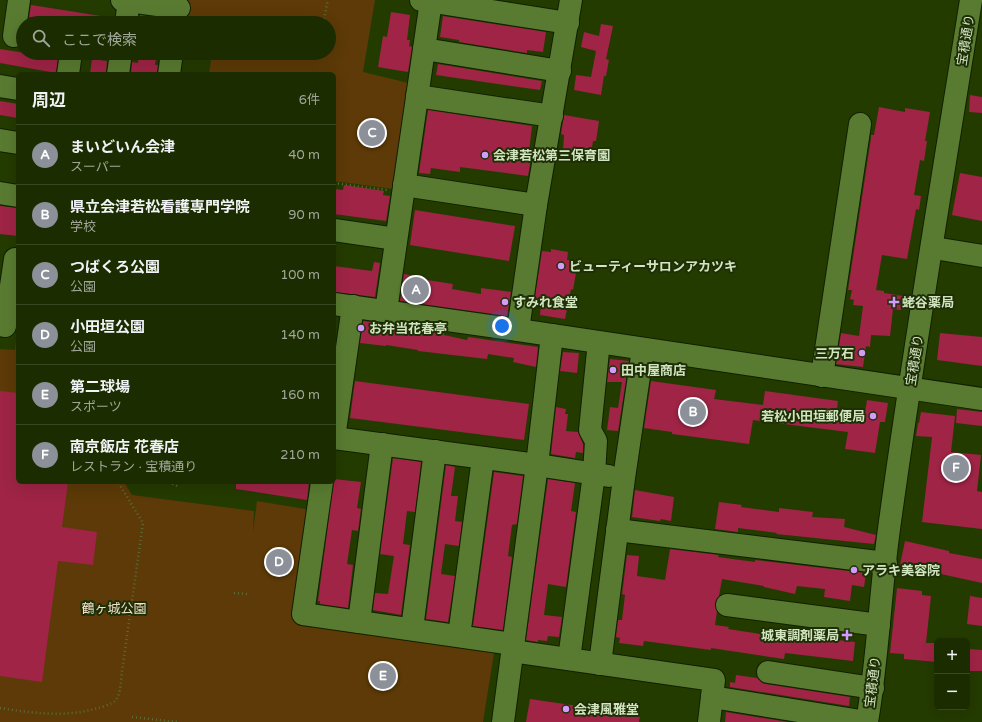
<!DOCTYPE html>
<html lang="ja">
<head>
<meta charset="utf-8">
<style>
	body { margin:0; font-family:"Varela Round","Noto Sans JP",sans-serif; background:#28380f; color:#f1f3f6 }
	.controls { position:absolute; right:12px; bottom:12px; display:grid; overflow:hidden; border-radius:6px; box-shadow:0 4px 16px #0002 }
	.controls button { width:36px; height:36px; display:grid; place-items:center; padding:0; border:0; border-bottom:1px solid #394822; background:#1b2c00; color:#f1f3f6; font:20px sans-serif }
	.you { position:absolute; left:502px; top:326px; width:14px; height:14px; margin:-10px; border:3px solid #fff; border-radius:50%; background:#1a73e8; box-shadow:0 0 0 6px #1a73e833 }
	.badge { display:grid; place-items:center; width:26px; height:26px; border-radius:50%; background:#8c9099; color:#fff; font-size:13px; font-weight:700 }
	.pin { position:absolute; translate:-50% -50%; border:2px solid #fff; box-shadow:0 1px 4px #0006 }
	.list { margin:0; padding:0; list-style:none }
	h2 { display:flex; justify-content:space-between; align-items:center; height:52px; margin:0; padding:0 16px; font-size:17px }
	h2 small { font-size:13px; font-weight:400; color:#a0a799 }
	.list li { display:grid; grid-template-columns:26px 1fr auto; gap:12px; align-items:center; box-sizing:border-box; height:60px; padding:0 16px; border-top:1px solid #394822 }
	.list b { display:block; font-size:15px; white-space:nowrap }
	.list p { margin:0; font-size:13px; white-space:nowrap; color:#a0a799 }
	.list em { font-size:13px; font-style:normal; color:#a0a799 }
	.icon { flex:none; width:22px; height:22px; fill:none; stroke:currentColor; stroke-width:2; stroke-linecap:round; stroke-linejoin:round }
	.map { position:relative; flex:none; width:982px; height:722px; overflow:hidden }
	.search { position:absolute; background:#1b2c00; box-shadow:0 4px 16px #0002; left:16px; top:16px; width:320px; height:44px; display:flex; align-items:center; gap:10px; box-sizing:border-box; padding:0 14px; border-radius:22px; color:#a0a799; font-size:15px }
	.panel { position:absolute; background:#1b2c00; box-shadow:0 4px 16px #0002; left:16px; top:72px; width:320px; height:412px; border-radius:6px }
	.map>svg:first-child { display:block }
</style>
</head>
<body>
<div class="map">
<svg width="982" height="722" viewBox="0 0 982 722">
	<rect width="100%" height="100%" fill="#243b00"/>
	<g fill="#5d3a07">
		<polygon points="183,0 375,0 363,72 417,85 401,190 334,181 334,74 209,74 212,53 329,53 329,23 179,23"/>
		<polygon points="18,319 18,482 124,482 132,495 254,511 253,532 257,501 317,511 302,617 489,644 494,653 483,722 0,722 0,349 15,350"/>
	</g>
	<g fill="#9f2446">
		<polygon points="31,5 101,16 100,23 68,23 29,17"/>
		<polygon points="391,12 410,15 407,40 410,40 409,46 412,47 408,72 378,67 383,36 387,37"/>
		<polygon points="140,15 162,18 161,23 139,23"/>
		<polygon points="443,16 546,32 543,52 527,50 527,53 459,42 459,40 440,37"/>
		<polygon points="601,24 613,26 606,59 609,60 606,76 604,76 601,95 574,90 576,75 591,77 596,51 581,47 584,32 599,36"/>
		<polygon points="0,49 58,58 56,73 0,63"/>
		<polygon points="139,53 157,53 155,65 158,65 157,74 131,74 132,62 138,63"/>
		<polygon points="92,59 107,61 106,74 90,74"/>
		<polygon points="438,64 542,81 540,90 436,75"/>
		<polygon points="970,95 982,97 982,113 969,112"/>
		<polygon points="0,101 18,104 18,118 0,115"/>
		<polygon points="879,107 905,112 905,108 930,112 925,141 927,141 924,161 920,160 914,195 921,196 919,210 916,209 907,259 882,255 876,290 884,291 884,293 903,296 901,310 893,309 890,336 871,335 870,347 866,346 863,367 836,364 841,333 859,336 863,306 853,305 854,300 850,299 852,290 848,290 871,138 871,135 874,135"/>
		<polygon points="428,110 532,126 529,152 532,153 528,176 460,167 460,172 431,168 430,174 419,173"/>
		<polygon points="564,115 599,121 596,141 593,141 591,154 563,150 564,135 561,134"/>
		<polygon points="960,173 982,177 982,221 952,215"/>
		<polygon points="344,185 384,191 383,195 390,196 386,221 334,214 334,189 343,190"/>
		<polygon points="0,206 18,208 18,236 0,234"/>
		<polygon points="415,210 515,226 509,261 410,245"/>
		<polygon points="551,249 568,252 567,260 571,260 569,272 576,273 573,290 571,289 565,319 540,315 541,304 534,303 542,251 551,252"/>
		<polygon points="374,262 380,263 375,297 334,292 334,266 372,271"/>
		<polygon points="404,274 414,276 414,278 453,284 452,289 481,294 481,288 511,292 507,316 400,301"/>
		<polygon points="363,321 372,322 372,324 444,333 444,335 467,340 468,337 538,347 536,367 513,362 514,358 488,354 487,359 418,351 418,350 386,345 386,346 360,343"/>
		<polygon points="940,333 982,337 982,366 937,360"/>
		<polygon points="563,352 579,353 577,373 560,371"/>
		<polygon points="610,359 629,361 618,431 607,430 610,407 618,408 622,382 607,382"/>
		<polygon points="355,381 529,404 524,440 350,418"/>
		<polygon points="651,381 716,390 714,399 763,405 765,391 838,401 837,409 865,412 867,400 888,403 885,422 880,422 875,453 845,449 848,432 753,420 749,444 672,434 672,432 644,428"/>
		<polygon points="0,391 18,393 18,482 68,482 62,527 97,532 93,565 58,561 42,682 0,676"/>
		<polygon points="556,407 566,409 565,414 568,414 566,431 578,432 583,444 583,453 576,452 575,458 551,454"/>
		<polygon points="957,409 982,412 982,426 956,423"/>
		<polygon points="921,412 955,416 951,452 981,455 977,491 982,492 982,529 922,522 932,437 916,436 918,423 919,423"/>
		<polygon points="393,458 421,462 415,512 407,511 403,544 410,545 401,615 373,610 375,593 388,594 394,556 380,554"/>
		<polygon points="446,465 455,467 451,496 458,496 455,521 462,522 459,546 445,544 441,574 455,576 448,622 426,619"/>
		<polygon points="494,472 523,476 517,524 512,525 508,556 512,557 503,630 473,626"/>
		<polygon points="334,479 361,482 357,508 361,509 358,531 352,530 347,564 353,565 348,608 320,604 320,601 318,601"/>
		<polygon points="548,479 575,483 571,511 576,512 566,587 548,584 544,615 562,617 559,637 548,636 547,641 538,640 538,642 526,640"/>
		<polygon points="236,482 309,482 307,500 236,489"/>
		<polygon points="635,490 674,497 671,521 661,519 660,521 632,517"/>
		<polygon points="719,502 742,505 741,507 779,512 779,508 813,512 812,517 845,519 844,527 876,535 874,544 776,534 777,533 738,528 738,532 715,529"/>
		<polygon points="905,541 949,551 949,553 982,559 982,583 900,565"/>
		<polygon points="670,549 719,555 718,557 755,562 755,560 866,573 864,587 852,585 850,601 824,597 825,589 797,586 795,594 764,587 764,586 722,579 719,596 715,603 717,611 715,625 729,627 728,629 767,635 802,639 802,636 855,642 853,661 785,653 784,659 711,648 711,650 644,641 643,646 619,643 620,638 616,637 618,620 622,620 625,595 622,594 627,555 639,556 637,576 665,580"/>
		<polygon points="897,588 922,591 922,595 931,596 926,643 937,643 937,662 904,659 904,654 890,653"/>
		<polygon points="970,596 982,598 982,626 967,624"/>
		<polygon points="969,649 982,650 982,671 968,671"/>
		<polygon points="736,675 757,678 761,682 766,684 850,697 849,706 730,687 730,682 735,683"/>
		<polygon points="530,699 640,715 639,722 526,722"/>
		<polygon points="726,712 788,722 725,722"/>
	</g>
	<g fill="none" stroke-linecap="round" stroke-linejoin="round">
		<defs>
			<g id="minor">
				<polyline points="122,0 179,8"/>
				<polyline points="421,0 568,23"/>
				<polyline points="126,23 129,1"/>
				<polyline points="14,36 19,0"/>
				<polyline points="424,49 560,71"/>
				<polyline points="68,74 71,53"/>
				<polyline points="118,74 121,53"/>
				<polyline points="169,74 172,53"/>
				<polyline points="0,86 18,89"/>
				<polyline points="417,96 552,116"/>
				<polyline points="0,140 18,143"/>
				<polyline points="404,185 536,205"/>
				<polyline points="0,193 18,196"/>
				<polyline points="334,230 396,239"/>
				<polyline points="940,249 982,256"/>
				<polyline points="334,304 518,330 982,399"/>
				<polyline points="386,311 431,1"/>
				<polyline points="0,325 5,326 15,259"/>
				<polyline points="518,330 536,205 571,0"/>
				<polyline points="822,376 860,124"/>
				<polyline points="334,438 537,465 609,476"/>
				<polyline points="334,438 353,306"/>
				<polyline points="322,482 303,614 513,644"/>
				<polyline points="617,530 886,563"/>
				<polyline points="727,605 879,625"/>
				<polyline points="359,622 382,444"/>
				<polyline points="412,629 435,451"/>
				<polyline points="459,636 483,458"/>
				<polyline points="512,651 714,680 709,722"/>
				<polyline points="569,659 594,474 596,441 590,430 598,351 601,343"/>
				<polyline points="600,664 624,478 643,349"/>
				<polyline points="768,672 873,688"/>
				<polyline points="712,697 867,722"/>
				<polyline points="503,722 537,465 552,335"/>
				<path d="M867,722C878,658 880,593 889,529C913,352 943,176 971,0"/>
			</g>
		</defs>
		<use href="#minor" stroke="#102000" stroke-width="24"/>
		<g stroke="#586e39" stroke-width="2.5" stroke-dasharray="1 3" stroke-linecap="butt">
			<polyline points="323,23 328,0"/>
			<polyline points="295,55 295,53"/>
			<polyline points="334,183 387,190"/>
			<polyline points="169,482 177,486"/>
			<polyline points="234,593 247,594"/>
			<path d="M0,708C32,713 66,718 98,708C103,707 111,704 115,701C121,695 121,679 122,671L143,523L118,482"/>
			<polyline points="132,717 178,722"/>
		</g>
		<use href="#minor" stroke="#597b31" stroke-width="22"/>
	</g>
	<g fill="#d39cfc" stroke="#1e2f07" stroke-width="1.5">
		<circle cx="485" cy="155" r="4"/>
		<circle cx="561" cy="266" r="4"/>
		<circle cx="505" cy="302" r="4"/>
		<path d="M892 296h4v4h4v4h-4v4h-4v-4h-4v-4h4z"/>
		<circle cx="361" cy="328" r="4"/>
		<circle cx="862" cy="353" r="4"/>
		<circle cx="613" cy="370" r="4"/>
		<circle cx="873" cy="416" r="4"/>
		<circle cx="854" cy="570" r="4"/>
		<path d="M845 629h4v4h4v4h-4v4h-4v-4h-4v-4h4z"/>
		<circle cx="566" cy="709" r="4"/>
	</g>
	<g text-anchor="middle" stroke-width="4" stroke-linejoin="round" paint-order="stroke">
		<g font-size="13" fill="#d1e5bf" stroke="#1e2f07">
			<text transform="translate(965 40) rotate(-81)" y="5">宝積通り</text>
			<text transform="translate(914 360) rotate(-81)" y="5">宝積通り</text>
			<text transform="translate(872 682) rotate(-83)" y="5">宝積通り</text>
		</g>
		<g font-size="13" font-weight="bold" fill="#d1e5bf" stroke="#1e2f07" text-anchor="start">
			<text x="493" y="160">会津若松第三保育園</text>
			<text x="569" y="271">ビューティーサロンアカツキ</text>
			<text x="513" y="307">すみれ食堂</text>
			<text x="902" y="307">蛯谷薬局</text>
			<text x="369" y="333">お弁当花春亭</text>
			<text x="854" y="358" text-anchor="end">三万石</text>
			<text x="621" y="375">田中屋商店</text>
			<text x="865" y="421" text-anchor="end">若松小田垣郵便局</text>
			<text x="862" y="575">アラキ美容院</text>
			<text x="839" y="640" text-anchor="end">城東調剤薬局</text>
			<text x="574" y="714">会津風雅堂</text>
		</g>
		<g font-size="13" fill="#f4dfc8" stroke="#1e2f07">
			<text x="114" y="613">鶴ヶ城公園</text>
		</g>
	</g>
</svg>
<div class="controls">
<button>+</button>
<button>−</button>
</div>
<div class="you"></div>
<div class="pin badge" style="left:416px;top:290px">A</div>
<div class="pin badge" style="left:693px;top:412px">B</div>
<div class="pin badge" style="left:372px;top:133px">C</div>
<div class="pin badge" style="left:279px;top:562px">D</div>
<div class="pin badge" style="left:383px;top:676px">E</div>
<div class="pin badge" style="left:956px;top:468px">F</div>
<div class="search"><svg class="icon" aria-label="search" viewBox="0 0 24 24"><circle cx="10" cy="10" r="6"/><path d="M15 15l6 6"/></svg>ここで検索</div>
<section class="panel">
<h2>周辺<small>6件</small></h2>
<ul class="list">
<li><span class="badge">A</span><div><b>まいどいん会津</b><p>スーパー</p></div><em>40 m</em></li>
<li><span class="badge">B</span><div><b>県立会津若松看護専門学院</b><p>学校</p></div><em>90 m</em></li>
<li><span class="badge">C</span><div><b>つばくろ公園</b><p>公園</p></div><em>100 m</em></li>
<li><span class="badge">D</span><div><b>小田垣公園</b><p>公園</p></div><em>140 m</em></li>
<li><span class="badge">E</span><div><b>第二球場</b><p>スポーツ</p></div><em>160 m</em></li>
<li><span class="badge">F</span><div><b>南京飯店 花春店</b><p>レストラン · 宝積通り</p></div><em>210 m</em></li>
</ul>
</section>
</div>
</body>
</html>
